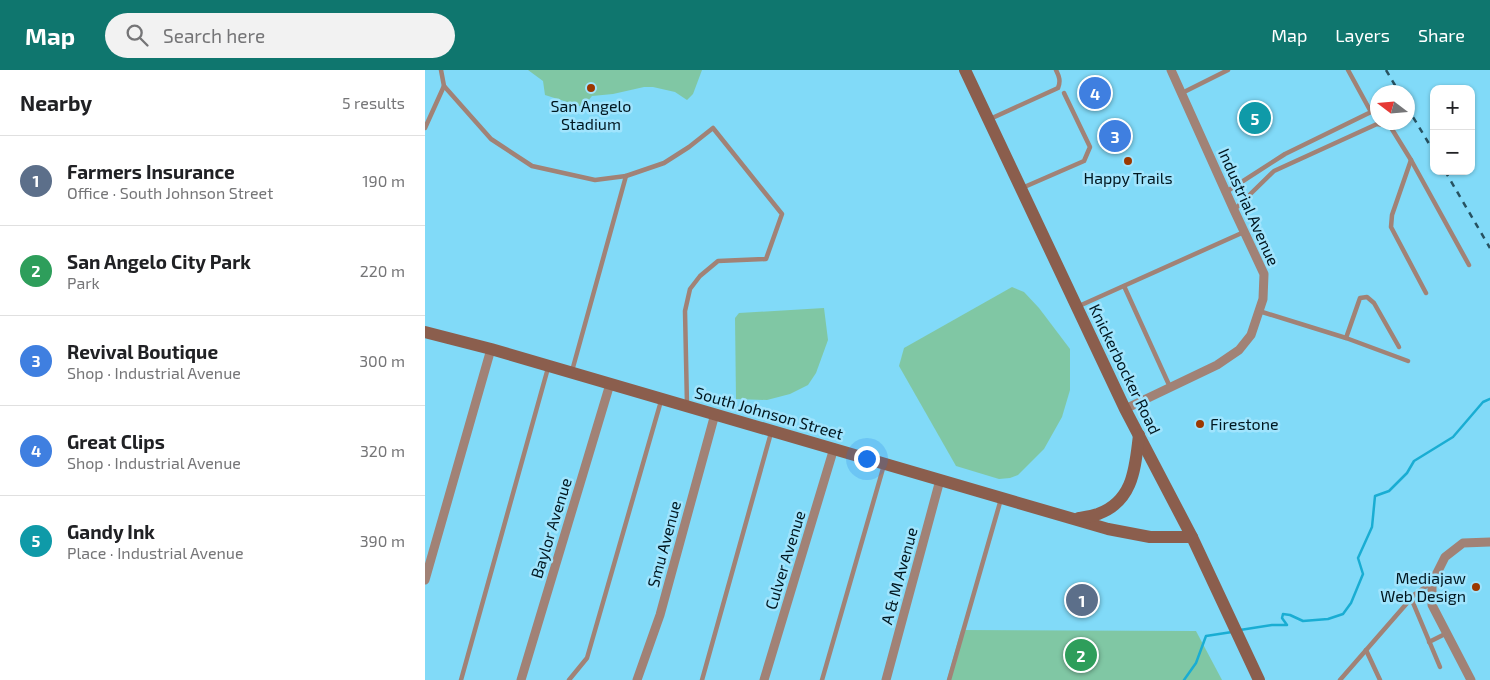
<!DOCTYPE html>
<html lang="en">
<head>
<meta charset="utf-8">
<style>
	body { margin:0; font-family:"Exo 2",sans-serif; background:#f2f2f2; color:#202124 }
	.controls { position:absolute; right:15px; top:15px; display:grid; overflow:hidden; border-radius:10px; box-shadow:0 1px 4px #0004 }
	.controls button { width:45px; height:45px; display:grid; place-items:center; padding:0; border:0; border-bottom:1px solid #e0e0e0; background:#fff; color:#202124; font:25px sans-serif }
	.compass { position:absolute; left:945px; top:15px; width:45px; height:45px; border-radius:50%; background:#fff; box-shadow:0 1px 4px #0004; rotate:286deg }
	.you { position:absolute; left:441px; top:388px; width:18px; height:18px; margin:-12px; border:4px solid #fff; border-radius:50%; background:#1a73e8; box-shadow:0 0 0 8px #1a73e833 }
	.badge { display:grid; place-items:center; width:32px; height:32px; border-radius:50%; background:#0f766e; color:#fff; font-size:16px; font-weight:700 }
	.pin { position:absolute; translate:-50% -50%; border:2px solid #fff; box-shadow:0 1px 5px #0006 }
	.list { margin:0; padding:0; list-style:none }
	h2 { display:flex; justify-content:space-between; align-items:center; height:65px; margin:0; padding:0 20px; font-size:21px }
	h2 small { font-size:16px; font-weight:400; color:#757577 }
	.list li { display:grid; grid-template-columns:32px 1fr auto; gap:15px; align-items:center; box-sizing:border-box; height:90px; padding:0 20px; border-top:1px solid #e0e0e0 }
	.list b { display:block; font-size:19px; white-space:nowrap }
	.list p { margin:0; font-size:16px; white-space:nowrap; color:#757577 }
	.list em { font-size:16px; font-style:normal; color:#757577 }
	.icon { flex:none; width:28px; height:28px; fill:none; stroke:currentColor; stroke-width:2; stroke-linecap:round; stroke-linejoin:round }
	.map { position:relative; flex:none; width:1065px; height:610px; overflow:hidden }
	header { display:flex; align-items:center; gap:30px; box-sizing:border-box; height:70px; padding:0 25px; background:#0f766e; color:#fff }
	header strong { font-size:24px }
	nav { display:flex; gap:28px; margin-inline-start:auto; font-size:18px }
	.search { width:350px; height:45px; background:#f2f2f2; display:flex; align-items:center; gap:12px; box-sizing:border-box; padding:0 18px; border-radius:28px; color:#757577; font-size:19px }
	main { display:flex }
	aside { flex:1; background:#fff }
	.map>svg:first-child { display:block }
</style>
</head>
<body>
<header>
<strong>Map</strong>
<div class="search"><svg class="icon" aria-label="search" viewBox="0 0 24 24"><circle cx="10" cy="10" r="6"/><path d="M15 15l6 6"/></svg>Search here</div>
<nav><a>Map</a><a>Layers</a><a>Share</a></nav>
</header>
<main>
<aside>
<h2>Nearby<small>5 results</small></h2>
<ul class="list">
<li><span class="badge" style="background:#5c6f8a">1</span><div><b>Farmers Insurance</b><p>Office · South Johnson Street</p></div><em>190 m</em></li>
<li><span class="badge" style="background:#2e9e5b">2</span><div><b>San Angelo City Park</b><p>Park</p></div><em>220 m</em></li>
<li><span class="badge" style="background:#3f7fe0">3</span><div><b>Revival Boutique</b><p>Shop · Industrial Avenue</p></div><em>300 m</em></li>
<li><span class="badge" style="background:#3f7fe0">4</span><div><b>Great Clips</b><p>Shop · Industrial Avenue</p></div><em>320 m</em></li>
<li><span class="badge" style="background:#0f9aa8">5</span><div><b>Gandy Ink</b><p>Place · Industrial Avenue</p></div><em>390 m</em></li>
</ul>
</aside>
<div class="map">
<svg width="1065" height="610" viewBox="0 0 1065 610">
	<rect width="100%" height="100%" fill="#81daf8"/>
	<g fill="#80c7a4">
		<polygon points="103,0 277,0 268,24 262,30 250,22 228,17 219,17 188,24 167,26 158,37 120,25 118,11"/>
		<polygon points="587,217 599,222 614,238 645,279 645,320 637,347 619,379 593,405 585,408 574,409 531,396 474,296 479,278"/>
		<polygon points="399,238 403,270 391,303 383,315 365,324 342,330 311,329 310,248 314,243"/>
		<polygon points="536,560 771,561 797,610 522,610"/>
	</g>
	<g fill="none" stroke-linecap="round" stroke-linejoin="round">
		<g stroke="#19add3" stroke-width="2.5">
			<polyline points="815,560 847,555 862,555 857,548 858,544 865,545 878,551 903,549 918,544 926,533 938,504 933,488 947,457 950,426 964,421 982,403 989,391 1028,367 1058,332 1065,329"/>
			<polyline points="759,610 771,593 781,566 807,562"/>
		</g>
		<g stroke="#a18276" stroke-width="4.5">
			<polyline points="19,16 66,69 107,96 170,110 201,106"/>
			<polyline points="757,23 803,0"/>
			<path d="M565,49L633,18C636,11 634,6 631,0"/>
			<polyline points="0,58 19,16 16,0"/>
			<polyline points="986,90 967,145 966,157 1001,223"/>
			<polyline points="597,118 659,91 665,77 639,23"/>
			<polyline points="801,122 860,84 946,42 923,0"/>
			<polyline points="809,140 849,101 952,54 965,56 986,90 1044,195"/>
			<polyline points="699,216 745,317"/>
			<polyline points="654,236 819,162"/>
			<polyline points="834,241 921,268 983,291"/>
			<polyline points="921,268 935,228 942,227 949,233 974,277"/>
			<polyline points="147,301 201,106 239,93 264,77 288,58 357,144 341,189 293,191 275,206 265,219 260,241 262,335"/>
			<polyline points="986,528 1015,597"/>
			<polyline points="1004,572 1022,563"/>
			<polyline points="941,580 955,610"/>
			<polyline points="36,610 123,298"/>
			<polyline points="144,610 162,588 236,331"/>
			<polyline points="277,610 346,363"/>
			<polyline points="397,610 459,395"/>
			<polyline points="524,610 576,429"/>
			<polyline points="915,610 990,524 1006,513"/>
		</g>
		<g stroke="#a18276" stroke-width="9">
			<polyline points="700,339 792,295 814,280 826,265 838,229 839,204 809,140 746,0"/>
			<polyline points="0,510 66,279"/>
			<polyline points="96,610 185,314"/>
			<polyline points="212,610 235,545 290,344"/>
			<polyline points="339,610 409,378"/>
			<polyline points="461,610 515,410"/>
			<polyline points="1046,610 1007,535 1007,513 1020,487 1038,473 1065,472"/>
		</g>
		<g stroke="#8b5e4d" stroke-width="12">
			<polyline points="540,0 700,339 767,467 834,610"/>
			<polyline points="0,262 66,279 683,459 725,467 767,467"/>
			<path d="M654,448C660,447 667,446 673,444C709,431 710,397 714,365"/>
		</g>
		<g stroke="#275261" stroke-width="2.5" stroke-dasharray="6 6" stroke-linecap="butt">
			<polyline points="961,0 974,22"/>
			<polyline points="982,37 1009,82"/>
			<polyline points="1020,101 1065,178"/>
		</g>
	</g>
	<g fill="#9c3800" stroke="#a0e4fd" stroke-width="2">
		<circle cx="166" cy="18" r="5"/>
		<circle cx="703" cy="91" r="5"/>
		<circle cx="775" cy="354" r="5"/>
		<circle cx="1051" cy="517" r="5"/>
	</g>
	<g text-anchor="middle" stroke-width="5" stroke-linejoin="round" paint-order="stroke">
		<g font-size="16" fill="#001720" stroke="#a0e4fd">
			<text x="166" y="42">San Angelo<tspan x="166" dy="18">Stadium</tspan></text>
			<text x="703" y="114">Happy Trails</text>
			<text x="785" y="360" text-anchor="start">Firestone</text>
			<text x="1041" y="514" text-anchor="end">Mediajaw<tspan x="1041" dy="18">Web Design</tspan></text>
		</g>
		<g font-size="16" fill="#001720" stroke="#a0e4fd">
			<text transform="translate(824 137) rotate(66)" y="6">Industrial Avenue</text>
			<text transform="translate(700 299) rotate(64)" y="6">Knickerbocker Road</text>
			<text transform="translate(344 343) rotate(16)" y="6">South Johnson Street</text>
			<text transform="translate(126 458) rotate(-73)" y="6">Baylor Avenue</text>
			<text transform="translate(239 474) rotate(-75)" y="6">Smu Avenue</text>
			<text transform="translate(360 490) rotate(-73)" y="6">Culver Avenue</text>
			<text transform="translate(474 506) rotate(-75)" y="6">A &amp; M Avenue</text>
		</g>
	</g>
</svg>
<div class="controls">
<button>+</button>
<button>−</button>
</div>
<svg class="compass" viewBox="-18 -18 36 36"><path d="M0-13l5 13h-10z" fill="#e53935"/><path d="M0 13l5-13h-10z" fill="#757577"/></svg>
<div class="you"></div>
<div class="pin badge" style="left:657px;top:530px;background:#5c6f8a">1</div>
<div class="pin badge" style="left:656px;top:585px;background:#2e9e5b">2</div>
<div class="pin badge" style="left:690px;top:66px;background:#3f7fe0">3</div>
<div class="pin badge" style="left:670px;top:23px;background:#3f7fe0">4</div>
<div class="pin badge" style="left:830px;top:48px;background:#0f9aa8">5</div>
</div>
</main>
</body>
</html>
